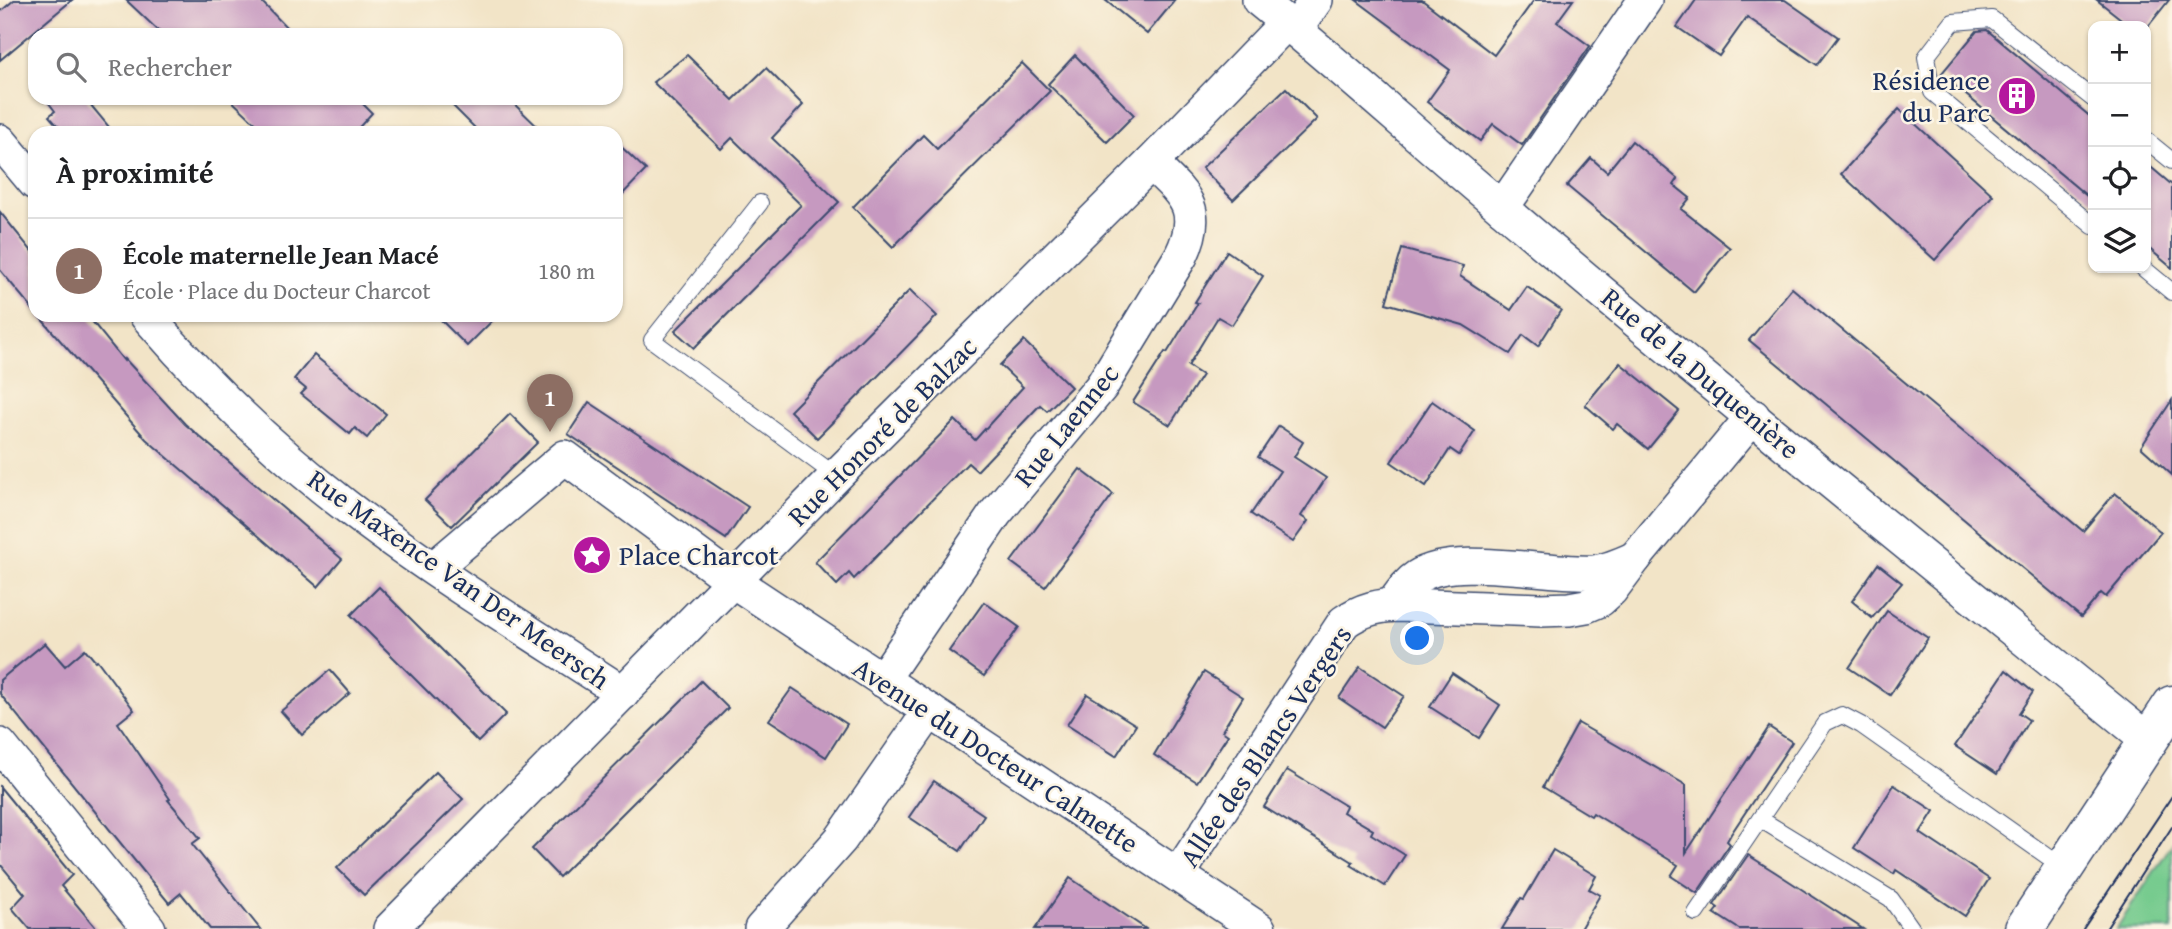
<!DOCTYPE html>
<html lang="fr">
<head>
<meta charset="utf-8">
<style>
	body { margin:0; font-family:"Gentium Book Plus",serif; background:#f6f6f6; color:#202124 }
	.controls { position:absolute; right:21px; top:21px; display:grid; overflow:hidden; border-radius:14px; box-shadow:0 2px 5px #0004 }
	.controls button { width:63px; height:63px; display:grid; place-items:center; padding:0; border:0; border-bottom:2px solid #e0e0e0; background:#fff; color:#202124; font:35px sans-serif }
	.you { position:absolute; left:1418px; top:639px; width:24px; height:24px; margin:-18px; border:5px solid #fff; border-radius:50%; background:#1a73e8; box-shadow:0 0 0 10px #1a73e833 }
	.badge { display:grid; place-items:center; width:46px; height:46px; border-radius:50%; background:#b5179e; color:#fff; font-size:23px; font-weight:700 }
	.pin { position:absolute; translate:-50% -58px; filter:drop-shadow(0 2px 4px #0008) }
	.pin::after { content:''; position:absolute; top:37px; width:24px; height:21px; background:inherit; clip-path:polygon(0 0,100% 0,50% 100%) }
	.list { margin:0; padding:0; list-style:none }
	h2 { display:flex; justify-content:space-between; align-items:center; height:91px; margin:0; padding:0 28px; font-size:30px }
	h2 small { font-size:23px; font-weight:400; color:#757577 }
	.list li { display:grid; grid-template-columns:46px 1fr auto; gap:21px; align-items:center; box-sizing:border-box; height:105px; padding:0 28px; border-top:2px solid #e0e0e0 }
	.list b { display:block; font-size:26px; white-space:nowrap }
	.list p { margin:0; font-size:23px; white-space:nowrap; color:#757577 }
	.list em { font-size:23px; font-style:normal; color:#757577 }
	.icon { flex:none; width:38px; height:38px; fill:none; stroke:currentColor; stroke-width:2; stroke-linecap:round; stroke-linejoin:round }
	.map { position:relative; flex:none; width:2172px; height:929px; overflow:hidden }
	.search { position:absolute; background:#fff; box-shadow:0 2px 5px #0004; left:28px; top:28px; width:595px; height:77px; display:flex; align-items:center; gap:18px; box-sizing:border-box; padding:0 24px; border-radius:21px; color:#757577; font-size:26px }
	.panel { position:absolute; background:#fff; box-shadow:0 2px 5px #0004; left:28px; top:126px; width:595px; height:196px; border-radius:21px }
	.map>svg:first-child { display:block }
</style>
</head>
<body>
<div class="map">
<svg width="2172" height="929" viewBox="0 0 2172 929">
	<rect width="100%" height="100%" fill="#fcf5e5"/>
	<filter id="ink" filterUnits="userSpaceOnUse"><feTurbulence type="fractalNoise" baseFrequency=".0143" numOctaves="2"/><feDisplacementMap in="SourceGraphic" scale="14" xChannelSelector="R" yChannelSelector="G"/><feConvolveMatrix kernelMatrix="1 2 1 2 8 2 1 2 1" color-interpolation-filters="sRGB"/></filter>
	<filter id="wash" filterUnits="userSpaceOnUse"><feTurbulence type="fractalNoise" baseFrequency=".00686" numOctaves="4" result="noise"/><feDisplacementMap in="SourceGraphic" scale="28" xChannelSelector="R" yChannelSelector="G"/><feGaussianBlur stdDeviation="1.57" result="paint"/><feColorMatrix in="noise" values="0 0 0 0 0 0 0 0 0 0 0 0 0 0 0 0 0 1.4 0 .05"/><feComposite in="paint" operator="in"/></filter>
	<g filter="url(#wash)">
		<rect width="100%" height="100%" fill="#f2e4c7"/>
		<polygon fill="#76cb8e" stroke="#487d76" stroke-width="2" points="2172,844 2172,929 2116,929"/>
		<g id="blocks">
			<g fill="#c699c0">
				<polygon points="14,0 72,0 0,60 0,12"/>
				<polygon points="126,0 260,0 294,35 163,35"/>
				<polygon points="1105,0 1175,0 1147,34"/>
				<polygon points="1356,0 1422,0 1494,55 1534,0 1573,0 1557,22 1590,46 1522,145 1493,124 1480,141 1427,102 1450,70"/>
				<polygon points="1696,0 1785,0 1838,37 1817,65 1747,17 1719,56 1677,27"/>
				<polygon points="2097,0 2169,0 2146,29 2146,26 2130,26"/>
				<polygon points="1987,30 2093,119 2093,201 1941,74 1977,31"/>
				<polygon points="687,55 733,100 766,68 803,105 772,138 839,202 694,348 675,331 801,205 732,138 721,149 653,82"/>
				<polygon points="1075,55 1134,115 1107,142 1048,84"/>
				<polygon points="1022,63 1050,91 893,247 853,207 923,135 937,149"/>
				<polygon points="1286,88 1317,119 1233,200 1202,168"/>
				<polygon points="45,98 85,98 114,133 64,133 49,116 55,111"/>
				<polygon points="229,98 357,98 372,113 354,133 266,133"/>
				<polygon points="445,98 508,98 544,133 480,133"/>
				<polygon points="1899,109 1993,195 1935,260 1841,174"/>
				<polygon points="1632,141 1678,179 1674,185 1690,198 1681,209 1730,248 1694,292 1567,186 1591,158 1607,172"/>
				<polygon points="616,142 646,170 616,201"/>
				<polygon points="2146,163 2172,185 2172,268 2146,246"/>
				<polygon points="0,212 35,255 35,312 0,270"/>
				<polygon points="1402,249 1463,266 1460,276 1511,310 1527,287 1561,310 1538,346 1523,335 1510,354 1463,325 1386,303"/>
				<polygon points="1227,251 1263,276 1232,325 1218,317 1188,366 1202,375 1170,425 1133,402 1165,352 1167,353 1198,303 1195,302"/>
				<polygon points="1792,288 2083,531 2115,493 2161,532 2106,597 2101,593 2081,617 1749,340"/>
				<polygon points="910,290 937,316 817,438 790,411"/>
				<polygon points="38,315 87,315 124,361 125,359 185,424 342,559 318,587 146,439"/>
				<polygon points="436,315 498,315 467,346"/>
				<polygon points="1024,341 1071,387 1047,411 1040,405 977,471 968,463 854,579 849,573 837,585 815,562 955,420 975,440 1023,387 1000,365"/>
				<polygon points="314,355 386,414 367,438 355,428 350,434 301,394 306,389 294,379"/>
				<polygon points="1620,363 1679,411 1648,449 1617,424 1613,429 1585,405"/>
				<polygon points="2172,400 2172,475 2141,447"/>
				<polygon points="1432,401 1475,431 1459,455 1450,449 1426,486 1391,462"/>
				<polygon points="589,402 748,507 726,539 568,434"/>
				<polygon points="510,414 538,442 452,526 425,500"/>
				<polygon points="1279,426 1303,442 1294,457 1326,478 1301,516 1308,521 1293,542 1251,514 1280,471 1258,457"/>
				<polygon points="1080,469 1113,494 1045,587 1011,562"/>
				<polygon points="1878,564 1902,583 1872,618 1852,601"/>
				<polygon points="379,587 506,714 478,742 351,615"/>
				<polygon points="984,602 1019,627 984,676 949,651"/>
				<polygon points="1887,611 1928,638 1890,695 1849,668"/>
				<polygon points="45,643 65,666 85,649 95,661 97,660 134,710 118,723 170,799 168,800 200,838 192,844 260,929 210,929 181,893 169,903 0,694 0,680"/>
				<polygon points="1360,667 1404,696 1382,727 1339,698"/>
				<polygon points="330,670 350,693 302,735 281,711"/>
				<polygon points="2006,670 2033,692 2019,713 2029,720 1997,774 1955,746"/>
				<polygon points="1204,672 1243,697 1222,731 1228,735 1197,782 1154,755"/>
				<polygon points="1452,673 1500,705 1479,738 1430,707"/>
				<polygon points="701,681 728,708 559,877 532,849"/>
				<polygon points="792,688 847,724 826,757 769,720"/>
				<polygon points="1087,694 1136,725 1116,756 1067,725"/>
				<polygon points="1578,723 1686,785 1686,853 1769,727 1792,742 1731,834 1727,841 1730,844 1697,893 1671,876 1678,865 1593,813 1591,816 1543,787"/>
				<polygon points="1287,770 1346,806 1343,812 1373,830 1371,834 1405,855 1385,886 1351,865 1353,862 1264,807"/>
				<polygon points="436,772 463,799 364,895 337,868"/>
				<polygon points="934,781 984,815 960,851 909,817"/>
				<polygon points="1894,785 1934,811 1920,833 1989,879 1965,916 1896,870 1894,874 1854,848"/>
				<polygon points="0,787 72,875 61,886 97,929 30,929 12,908 25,894 0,864"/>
				<polygon points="1553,850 1596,876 1589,889 1600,895 1580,929 1502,929 1521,898 1524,899"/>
				<polygon points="1748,855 1775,872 1863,929 1739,929 1714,913 1718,908 1714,905"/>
				<polygon points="1070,878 1146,929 1035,929"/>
			</g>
		</g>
	</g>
	<g filter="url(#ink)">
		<use href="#blocks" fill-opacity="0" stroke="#3b4a6e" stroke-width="2"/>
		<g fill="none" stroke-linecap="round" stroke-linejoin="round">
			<defs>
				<g id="service">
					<polyline points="2093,99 1992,19 1953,22 1926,57 1932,92 2093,226"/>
					<polyline points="2146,140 2172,161"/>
					<polyline points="760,203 652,340 836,476"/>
					<polyline points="2143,268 2172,292"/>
					<polyline points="1760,819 1891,899 1912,929"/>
					<polyline points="1696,913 1825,723 1842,715 1861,725 2064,868"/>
				</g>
				<g id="minor">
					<path d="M1259,0C1342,67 1420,139 1502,208C1714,389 1932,564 2148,740"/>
					<polyline points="1296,29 1316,0"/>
					<polyline points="0,141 35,183"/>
					<polyline points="1502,208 1645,0"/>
					<path d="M146,315C206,385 273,450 346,506C434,574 530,632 623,693"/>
					<polyline points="434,568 565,457 733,581 1259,929"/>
					<path d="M1392,605C1400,595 1406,584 1417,577C1455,552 1547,575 1594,572C1609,570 1622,564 1635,558"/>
					<path d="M882,680L995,514L1101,387L1181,256C1204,208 1184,195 1151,163"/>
					<polyline points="0,745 149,929"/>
					<path d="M1178,875L1344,622C1362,609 1380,605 1402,605L1541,610L1569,609L1586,606L1600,600L1611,590L1635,558L1753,416"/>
					<polyline points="390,929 836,476 1151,163 1287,22"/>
					<polyline points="761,929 841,839 930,711"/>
				</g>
				<polyline id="primary" points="2024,929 2172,705"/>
			</defs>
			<use href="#service" stroke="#3b4a6e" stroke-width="18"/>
			<use href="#minor" stroke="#3b4a6e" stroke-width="36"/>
			<use href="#primary" stroke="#3b4a6e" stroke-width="41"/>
			<use href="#service" stroke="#fff" stroke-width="16"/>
			<use href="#minor" stroke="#fff" stroke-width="33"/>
			<use href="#primary" stroke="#fff" stroke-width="38"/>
			<g stroke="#1b2f5e" stroke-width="2">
				<polyline points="2083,929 2172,796"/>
				<polyline points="2106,929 2172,827"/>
			</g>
		</g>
	</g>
	<defs>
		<symbol id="building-disc" viewBox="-11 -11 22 22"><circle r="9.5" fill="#b5179e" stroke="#fcf5e5"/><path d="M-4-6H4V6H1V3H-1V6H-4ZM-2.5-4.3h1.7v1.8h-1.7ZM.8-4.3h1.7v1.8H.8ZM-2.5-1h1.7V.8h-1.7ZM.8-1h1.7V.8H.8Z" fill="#fff"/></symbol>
		<symbol id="sight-disc" viewBox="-11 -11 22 22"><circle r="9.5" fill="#b5179e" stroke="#fcf5e5"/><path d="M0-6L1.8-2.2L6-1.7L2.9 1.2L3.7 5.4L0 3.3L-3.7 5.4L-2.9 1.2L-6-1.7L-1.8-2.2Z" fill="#fff"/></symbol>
	</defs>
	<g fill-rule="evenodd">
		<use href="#building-disc" x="1995" y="74" width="44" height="44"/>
		<use href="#sight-disc" x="570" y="533" width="44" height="44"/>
	</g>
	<g text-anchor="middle" stroke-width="5" stroke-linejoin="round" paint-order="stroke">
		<g font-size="28" fill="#1b2f5e" stroke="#fcf5e5" text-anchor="end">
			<text x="1990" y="90">Résidence<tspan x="1990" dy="32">du Parc</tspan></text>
			<text x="619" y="565" text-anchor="start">Place Charcot</text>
		</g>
		<g font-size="28" fill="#1b2f5e" stroke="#fcf5e5">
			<text transform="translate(1701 373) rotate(40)" y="10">Rue de la Duquenière</text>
			<text transform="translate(1066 425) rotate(-51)" y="10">Rue Laennec</text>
			<text transform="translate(882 431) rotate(-45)" y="10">Rue Honoré de Balzac</text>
			<text transform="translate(459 579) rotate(35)" y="10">Rue Maxence Van Der Meersch</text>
			<text transform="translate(1265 746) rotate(-56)" y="10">Allée des Blancs Vergers</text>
			<text transform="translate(996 755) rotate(33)" y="10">Avenue du Docteur Calmette</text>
		</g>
	</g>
</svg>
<div class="controls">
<button>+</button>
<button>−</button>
<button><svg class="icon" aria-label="locate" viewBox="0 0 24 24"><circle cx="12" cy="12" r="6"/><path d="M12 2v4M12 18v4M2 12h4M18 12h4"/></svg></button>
<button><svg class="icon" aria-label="layers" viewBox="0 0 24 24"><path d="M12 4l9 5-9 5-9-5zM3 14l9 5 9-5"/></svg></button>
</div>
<div class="you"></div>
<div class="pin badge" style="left:550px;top:432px;background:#8d6e63">1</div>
<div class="search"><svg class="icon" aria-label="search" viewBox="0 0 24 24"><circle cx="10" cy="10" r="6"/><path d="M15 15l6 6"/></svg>Rechercher</div>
<section class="panel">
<h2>À proximité<small></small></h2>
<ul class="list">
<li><span class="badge" style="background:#8d6e63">1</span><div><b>École maternelle Jean Macé</b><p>École · Place du Docteur Charcot</p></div><em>180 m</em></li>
</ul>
</section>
</div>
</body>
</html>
